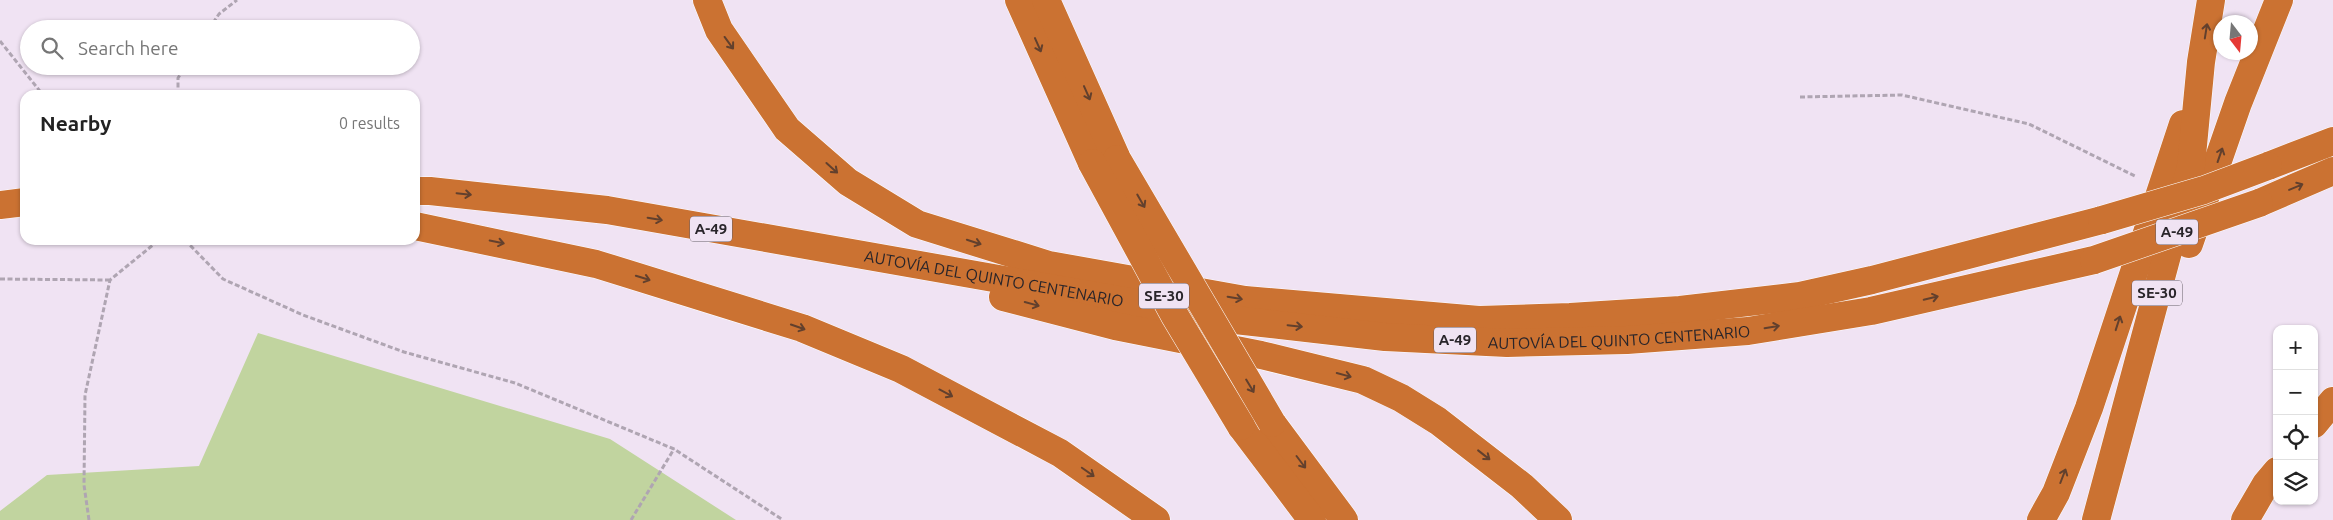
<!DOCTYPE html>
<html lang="en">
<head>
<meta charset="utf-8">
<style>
	body { margin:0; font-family:Ubuntu,sans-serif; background:#f2f2f2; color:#222 }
	.controls { position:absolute; right:15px; bottom:15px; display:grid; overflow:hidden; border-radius:10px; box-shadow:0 1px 4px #0004 }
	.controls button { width:45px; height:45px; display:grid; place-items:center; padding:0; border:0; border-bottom:1px solid #e0e0e0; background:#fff; color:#222; font:25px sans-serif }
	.compass { position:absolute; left:2213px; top:15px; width:45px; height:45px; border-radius:50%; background:#fff; box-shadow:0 1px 4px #0004; rotate:164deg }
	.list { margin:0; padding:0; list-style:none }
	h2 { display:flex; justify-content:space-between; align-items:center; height:65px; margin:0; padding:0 20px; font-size:21px }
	h2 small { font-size:16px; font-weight:400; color:#767676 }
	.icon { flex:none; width:28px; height:28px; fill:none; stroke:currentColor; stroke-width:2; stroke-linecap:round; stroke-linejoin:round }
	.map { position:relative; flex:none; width:2333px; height:520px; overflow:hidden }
	.search { position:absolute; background:#fff; box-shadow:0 1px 4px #0004; left:20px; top:20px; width:400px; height:55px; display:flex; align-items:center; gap:12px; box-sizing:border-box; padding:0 18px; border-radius:28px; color:#767676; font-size:19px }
	.panel { position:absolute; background:#fff; box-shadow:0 1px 4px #0004; left:20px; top:90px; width:400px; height:155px; border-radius:15px }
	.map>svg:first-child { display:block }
</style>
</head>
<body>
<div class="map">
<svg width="2333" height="520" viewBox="0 0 2333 520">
	<rect width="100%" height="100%" fill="#f0e3f3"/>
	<polygon fill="#c1d49f" points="258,333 610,439 736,520 0,520 0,511 47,475 199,466"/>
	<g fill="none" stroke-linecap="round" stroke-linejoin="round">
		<defs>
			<g id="highway">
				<polyline points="707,0 719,30 787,129 848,182 917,224 1049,265 1245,300 1479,320 1570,317 1680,310 1800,296 1872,280 2102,220"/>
				<polyline points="1019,0 1092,163"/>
				<polyline points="1046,0 1117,159"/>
				<polyline points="2268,166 2333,141"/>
				<path id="s1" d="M415,191H430L607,210L1226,319L1385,337L1507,343L1627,340L1748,331L1871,311L2094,260"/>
				<polyline points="2259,203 2333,171"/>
				<polyline points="0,205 25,202"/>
				<polyline points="415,226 596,264 802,328 901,369 1060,453 1156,520"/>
				<polyline points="2189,244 2238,103 2279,0"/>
				<polyline points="1003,297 1115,326 1261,355 1363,380 1401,398 1438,421 1522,486 1558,520"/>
				<polyline points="1272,423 1344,520"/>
				<polyline points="2314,424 2333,401"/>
				<polyline points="1241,426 1312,520"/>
				<polyline points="2041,520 2056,493 2089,408 2183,124"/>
				<polyline points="2096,520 2191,166 2201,62 2211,0"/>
				<polyline points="2245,520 2266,484 2277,471"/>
			</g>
		</defs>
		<use href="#highway" stroke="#fff" stroke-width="29"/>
		<g stroke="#afa5b2" stroke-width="3" stroke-dasharray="5 2.5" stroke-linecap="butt">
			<polyline points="209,29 219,14 237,0"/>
			<polyline points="0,41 43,95"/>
			<polyline points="178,95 178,78 186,66"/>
			<polyline points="1800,97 1902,95 2029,124 2135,176"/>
			<polyline points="185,240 223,279 303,315 404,352 515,383 674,449 783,520"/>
			<polyline points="0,279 109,280"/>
			<polyline points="89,520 84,485 85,395 110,280 159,240"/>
			<polyline points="631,520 674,449"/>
		</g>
		<use href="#highway" stroke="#cb7232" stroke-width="28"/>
		<defs>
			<g id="highway-bridge">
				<polyline points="1117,159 1272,423"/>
				<polyline points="1092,163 1175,316 1241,426"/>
				<polyline points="2102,220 2204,190 2268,166"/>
				<polyline points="2094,260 2259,203"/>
			</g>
		</defs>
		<use href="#highway-bridge" stroke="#fff" stroke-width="29" stroke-linecap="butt"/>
		<use href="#highway-bridge" stroke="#cb7232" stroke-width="28"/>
	</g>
	<defs><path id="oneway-shaft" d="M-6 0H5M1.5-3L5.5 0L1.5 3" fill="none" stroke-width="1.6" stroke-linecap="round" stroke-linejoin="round" transform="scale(1.25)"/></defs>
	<g stroke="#62402d">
		<use href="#oneway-shaft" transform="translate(2206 31) rotate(-81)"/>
		<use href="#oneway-shaft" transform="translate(729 43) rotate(54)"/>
		<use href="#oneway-shaft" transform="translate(1038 45) rotate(66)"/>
		<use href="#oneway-shaft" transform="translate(1087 93) rotate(66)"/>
		<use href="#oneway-shaft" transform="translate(2220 155) rotate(-71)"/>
		<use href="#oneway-shaft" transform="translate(832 168) rotate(42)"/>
		<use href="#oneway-shaft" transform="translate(2296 187) rotate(-23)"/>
		<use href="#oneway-shaft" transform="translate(464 194) rotate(6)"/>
		<use href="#oneway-shaft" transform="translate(1141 201) rotate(60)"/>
		<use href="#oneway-shaft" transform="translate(655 219) rotate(10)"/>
		<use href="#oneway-shaft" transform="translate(497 242) rotate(12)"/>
		<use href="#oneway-shaft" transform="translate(974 242) rotate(18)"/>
		<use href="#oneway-shaft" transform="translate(643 278) rotate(17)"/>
		<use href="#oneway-shaft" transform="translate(1235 298) rotate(10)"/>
		<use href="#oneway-shaft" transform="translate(1931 298) rotate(-13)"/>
		<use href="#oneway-shaft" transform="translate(1032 304) rotate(15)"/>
		<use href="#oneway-shaft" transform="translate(2118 323) rotate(-72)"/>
		<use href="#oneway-shaft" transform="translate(1295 326) rotate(6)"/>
		<use href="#oneway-shaft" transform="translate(798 327) rotate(19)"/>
		<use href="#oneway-shaft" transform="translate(1772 327) rotate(-9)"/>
		<use href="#oneway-shaft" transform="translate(1344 375) rotate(15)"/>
		<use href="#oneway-shaft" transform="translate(1250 386) rotate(59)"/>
		<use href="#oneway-shaft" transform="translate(946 393) rotate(28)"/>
		<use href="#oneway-shaft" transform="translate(1484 455) rotate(38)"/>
		<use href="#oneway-shaft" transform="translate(1301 462) rotate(53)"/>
		<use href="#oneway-shaft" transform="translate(1088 472) rotate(35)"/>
		<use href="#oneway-shaft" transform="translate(2063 476) rotate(-69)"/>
	</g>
	<g text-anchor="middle" stroke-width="4" stroke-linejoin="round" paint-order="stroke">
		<g fill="#f0e3f3" stroke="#655e66" stroke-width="1">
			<rect x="690" y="216.5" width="42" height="25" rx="4"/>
			<rect x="2156" y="219.5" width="42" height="25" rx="4"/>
			<rect x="2132" y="280.5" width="50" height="25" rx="4"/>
			<rect x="1139" y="283.5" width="50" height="25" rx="4"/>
			<rect x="1434" y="327.5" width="42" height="25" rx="4"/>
		</g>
		<g font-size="15" font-weight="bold" fill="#29252a">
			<text x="711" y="234">A-49</text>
			<text x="2177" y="237">A-49</text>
			<text x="2157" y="298">SE-30</text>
			<text x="1164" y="301">SE-30</text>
			<text x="1455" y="345">A-49</text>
		</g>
		<g font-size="16" fill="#29252a" stroke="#f0e3f3">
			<text dy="6" stroke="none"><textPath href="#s1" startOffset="586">AUTOVÍA DEL QUINTO CENTENARIO</textPath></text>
			<text dy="6" stroke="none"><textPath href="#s1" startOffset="1216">AUTOVÍA DEL QUINTO CENTENARIO</textPath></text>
		</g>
	</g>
</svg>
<div class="controls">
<button>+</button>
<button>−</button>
<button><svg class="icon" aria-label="locate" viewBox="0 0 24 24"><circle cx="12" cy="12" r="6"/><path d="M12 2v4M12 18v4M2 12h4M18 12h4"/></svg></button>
<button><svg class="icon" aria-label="layers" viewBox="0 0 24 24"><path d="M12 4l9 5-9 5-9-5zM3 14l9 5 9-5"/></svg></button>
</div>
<svg class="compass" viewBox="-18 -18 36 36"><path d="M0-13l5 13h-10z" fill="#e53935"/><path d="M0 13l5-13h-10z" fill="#767676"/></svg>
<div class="search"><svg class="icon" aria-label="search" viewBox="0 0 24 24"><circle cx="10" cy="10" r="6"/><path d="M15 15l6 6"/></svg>Search here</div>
<section class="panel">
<h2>Nearby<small>0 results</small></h2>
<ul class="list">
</ul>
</section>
</div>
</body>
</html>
